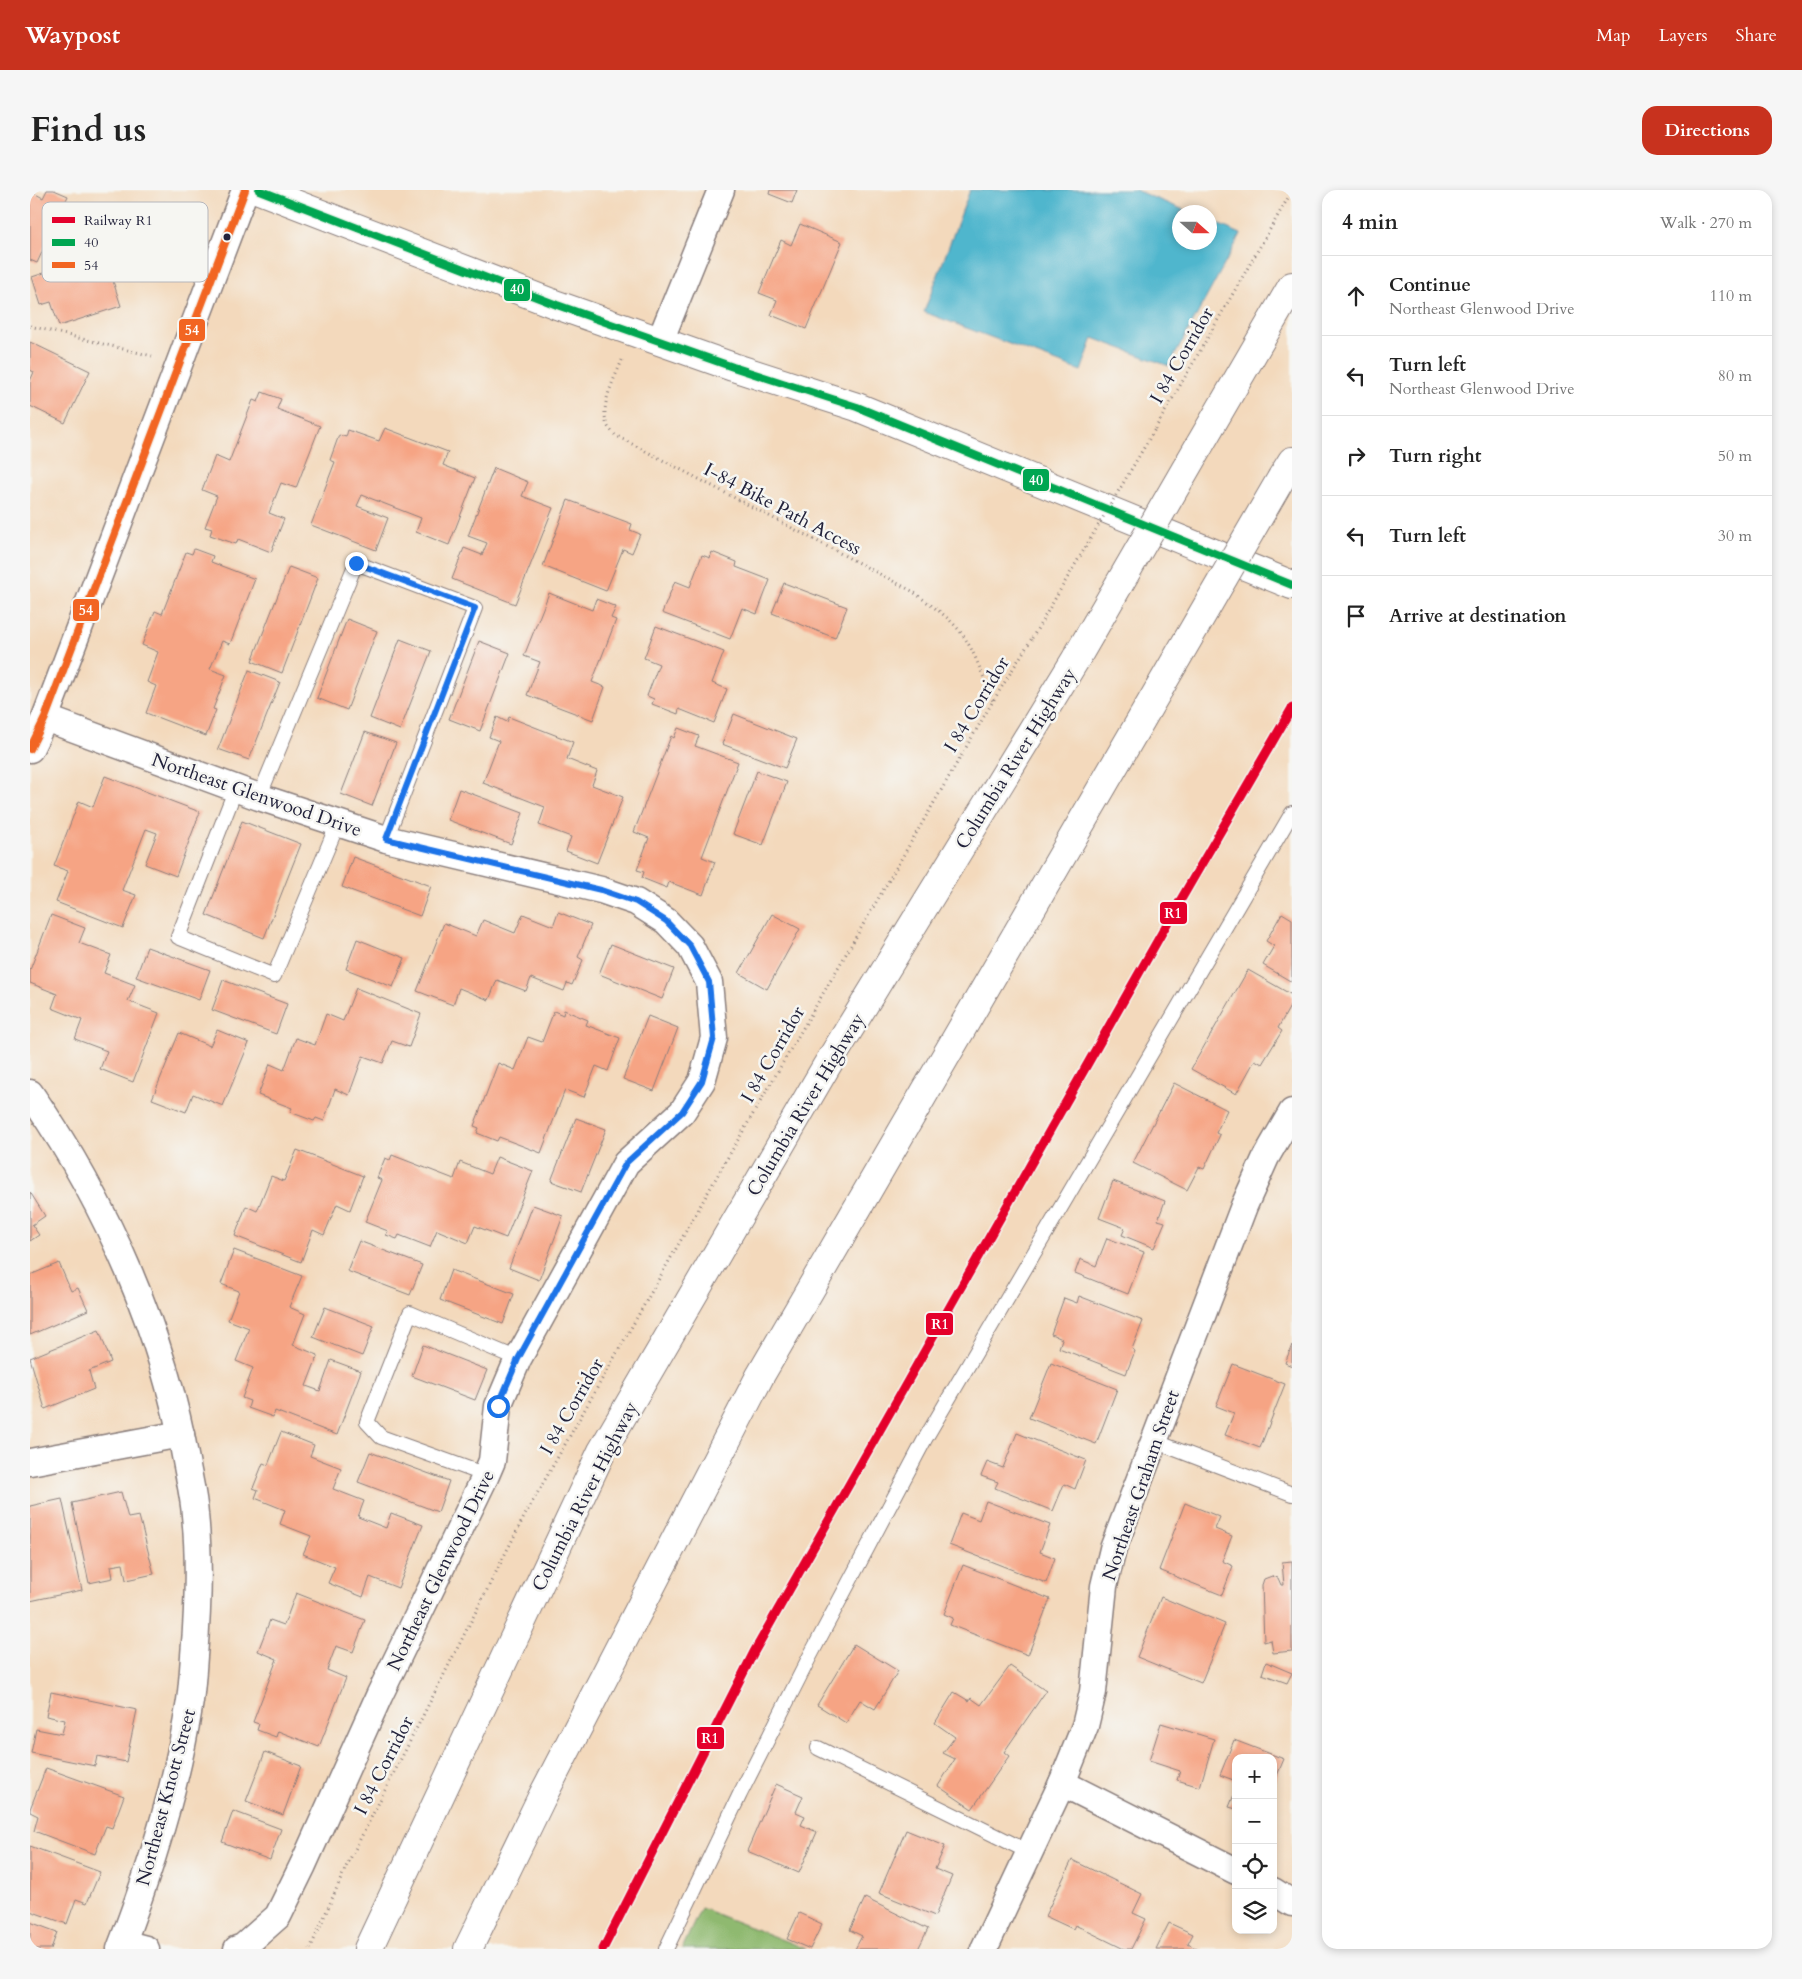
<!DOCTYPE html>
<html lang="en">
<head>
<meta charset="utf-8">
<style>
	body { margin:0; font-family:Cardo,serif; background:#f6f6f6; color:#222 }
	.controls { position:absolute; right:15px; bottom:15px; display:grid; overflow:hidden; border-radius:10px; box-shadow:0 2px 8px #0003 }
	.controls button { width:45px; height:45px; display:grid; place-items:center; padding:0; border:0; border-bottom:1px solid #e0e0e0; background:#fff; color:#222; font:25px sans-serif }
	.compass { position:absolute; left:1142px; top:15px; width:45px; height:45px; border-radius:50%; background:#fff; box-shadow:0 2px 8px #0003; rotate:111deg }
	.stop { position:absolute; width:15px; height:15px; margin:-11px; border:4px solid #1a73e8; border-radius:50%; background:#fff }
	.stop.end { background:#1a73e8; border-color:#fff; box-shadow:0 1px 5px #0008 }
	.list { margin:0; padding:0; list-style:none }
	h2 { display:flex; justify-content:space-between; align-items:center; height:65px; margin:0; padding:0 20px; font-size:21px }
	h2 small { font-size:16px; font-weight:400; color:#767676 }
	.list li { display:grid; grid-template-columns:32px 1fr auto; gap:15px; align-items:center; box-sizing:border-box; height:80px; padding:0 20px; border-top:1px solid #e0e0e0 }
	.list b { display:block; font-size:19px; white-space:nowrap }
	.list p { margin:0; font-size:16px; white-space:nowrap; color:#767676 }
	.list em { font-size:16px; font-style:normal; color:#767676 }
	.icon { flex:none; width:28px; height:28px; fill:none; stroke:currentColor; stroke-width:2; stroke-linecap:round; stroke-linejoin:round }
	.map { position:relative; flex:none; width:1262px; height:1759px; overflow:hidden; border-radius:15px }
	header { display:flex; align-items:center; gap:30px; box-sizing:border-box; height:70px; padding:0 25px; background:#c8321e; color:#fff }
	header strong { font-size:24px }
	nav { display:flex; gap:28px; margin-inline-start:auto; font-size:18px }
	.intro { display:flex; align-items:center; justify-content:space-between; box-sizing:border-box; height:120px; padding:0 30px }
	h1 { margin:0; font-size:35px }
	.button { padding:12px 22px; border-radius:15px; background:#c8321e; color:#fff; font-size:18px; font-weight:700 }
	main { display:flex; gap:30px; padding:0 30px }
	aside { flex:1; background:#fff; border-radius:15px; box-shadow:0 2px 8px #0003 }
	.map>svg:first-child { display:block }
</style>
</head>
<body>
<header>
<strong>Waypost</strong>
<nav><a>Map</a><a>Layers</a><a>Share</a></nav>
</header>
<div class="intro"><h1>Find us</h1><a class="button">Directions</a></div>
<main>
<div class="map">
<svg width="1262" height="1759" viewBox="0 0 1262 1759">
	<rect width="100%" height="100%" fill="#f6f6f2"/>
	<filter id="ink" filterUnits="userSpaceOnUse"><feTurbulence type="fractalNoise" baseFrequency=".02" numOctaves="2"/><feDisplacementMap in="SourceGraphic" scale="10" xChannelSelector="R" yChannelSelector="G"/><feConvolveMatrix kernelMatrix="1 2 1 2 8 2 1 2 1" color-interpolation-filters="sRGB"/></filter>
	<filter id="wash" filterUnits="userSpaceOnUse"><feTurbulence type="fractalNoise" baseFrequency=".0096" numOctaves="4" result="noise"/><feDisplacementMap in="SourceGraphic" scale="20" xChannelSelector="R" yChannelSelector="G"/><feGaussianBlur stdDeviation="1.12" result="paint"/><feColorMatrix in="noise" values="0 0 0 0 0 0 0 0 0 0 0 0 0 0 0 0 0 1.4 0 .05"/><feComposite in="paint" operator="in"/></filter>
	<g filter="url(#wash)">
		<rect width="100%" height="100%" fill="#f3d9bc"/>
		<polygon fill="#8fb970" stroke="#586e56" points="671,1718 776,1759 652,1759"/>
		<polygon fill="#4fb6cd" stroke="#386c84" points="940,0 1105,0 1159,22 1150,22 1150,52 1180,52 1180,31 1211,44 1139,176 1063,148 1051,181 894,122"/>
		<g id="blocks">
			<g fill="#f6a484">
				<polygon points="17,0 24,0 38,6 7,73 0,70 0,1 13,8"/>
				<polygon points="740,0 767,0 762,13 739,4"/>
				<polygon points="770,34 812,52 776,139 741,125 747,110 729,103 751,50 761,55"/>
				<polygon points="74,63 91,116 29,136 21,112 11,115 2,87"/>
				<polygon points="0,152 60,181 35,233 0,216 0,191 4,182 0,180"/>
				<polygon points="232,202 251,209 247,219 290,236 266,298 251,293 239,323 254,329 241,362 208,349 206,354 180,345 182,339 175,337 187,306 172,300 185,266 199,272 223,210 228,212"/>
				<polygon points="355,238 418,262 413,275 445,288 419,355 386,342 391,328 332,305 327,316 358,328 346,360 281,335 305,272 300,270 309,245 316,247 318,240 349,251"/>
				<polygon points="464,278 498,292 492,306 523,318 485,414 422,389 434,358 452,365 457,353 438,346"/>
				<polygon points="538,310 602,334 600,340 610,344 602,363 593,359 576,401 513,376"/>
				<polygon points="164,359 183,366 181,372 225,389 200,454 192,451 180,479 196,485 183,519 186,520 176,546 116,523 126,496 117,492 128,462 112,455 125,421 132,424 156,362 162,364"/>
				<polygon points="682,362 707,372 706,377 740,390 727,424 712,418 700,449 632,423 645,391 660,397 672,365 680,368"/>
				<polygon points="259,377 288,388 252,483 222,471"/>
				<polygon points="754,393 817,417 805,448 742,423"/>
				<polygon points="519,403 562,420 566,409 586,417 581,428 586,430 562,492 575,497 563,530 497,505 510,472 494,466"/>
				<polygon points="317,429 347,441 317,520 287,508"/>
				<polygon points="626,436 694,462 682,493 697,499 684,533 649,519 648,524 622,514 624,509 617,506 629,474 614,468"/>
				<polygon points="370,449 401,461 370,540 340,528"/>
				<polygon points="449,451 480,463 450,541 419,529"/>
				<polygon points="219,480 250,492 219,570 188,559"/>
				<polygon points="704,524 767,549 755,578 692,554"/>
				<polygon points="467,527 477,532 479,527 543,552 537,569 567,581 562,595 593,607 567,673 536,661 541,647 509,635 515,617 453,593 469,551 459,547"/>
				<polygon points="648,538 669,546 665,556 708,572 672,667 685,672 673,705 639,692 637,698 612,688 614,682 607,680 619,648 604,642 641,546 644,548"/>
				<polygon points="335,542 366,553 342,616 311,604"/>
				<polygon points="727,581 757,592 733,655 703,644"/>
				<polygon points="75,586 170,622 146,686 115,674 127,643 116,639 92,700 106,705 93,738 26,712 38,681 24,676 49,611 63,617"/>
				<polygon points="429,599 493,623 481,654 418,630"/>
				<polygon points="212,631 271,654 234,748 176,725"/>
				<polygon points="323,667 401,696 390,726 312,697"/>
				<polygon points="528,722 561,735 548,767 553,770 542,795 537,793 534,801 501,788 496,801 467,790 459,810 429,798 423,815 387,801 414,733 446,746 453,730 485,743 493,724 523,736"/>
				<polygon points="1252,723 1262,729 1262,792 1233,775 1244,756 1236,751"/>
				<polygon points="742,724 770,739 737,799 709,783"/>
				<polygon points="21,725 55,738 49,753 81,765 74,783 105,795 98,811 129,823 103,892 70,879 77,861 45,849 52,830 22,818 27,804 0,793 0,780"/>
				<polygon points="327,749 375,768 363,797 316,779"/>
				<polygon points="581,754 644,779 632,809 569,784"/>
				<polygon points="117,757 180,780 169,810 106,787"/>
				<polygon points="1218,780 1262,805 1262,813 1248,838 1252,841 1232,874 1225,870 1206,904 1161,879"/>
				<polygon points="193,790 257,814 246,844 182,820"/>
				<polygon points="326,798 391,824 379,857 362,851 353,873 333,866 319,905 305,899 294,931 286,928 284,931 260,922 262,918 228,905 240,874 254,880 266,848 285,855 296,824 313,831"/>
				<polygon points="534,820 558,830 556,835 590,848 578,881 566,876 554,907 535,900 511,963 469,947 467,951 447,943 449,938 444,936 468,873 485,880 498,847 512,852 524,821 533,825"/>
				<polygon points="618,826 648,838 624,901 593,889"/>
				<polygon points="187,840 219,853 193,916 163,904 156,922 122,909 149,843 180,856"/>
				<polygon points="1144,893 1197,920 1186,943 1190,945 1174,979 1169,977 1157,1000 1103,973"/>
				<polygon points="546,928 576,939 551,1002 521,991"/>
				<polygon points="267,960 333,986 320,1020 307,1014 294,1045 283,1040 271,1072 205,1046 216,1016 227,1021 241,986 254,991"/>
				<polygon points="362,965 424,989 430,972 460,984 467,967 503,981 476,1048 445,1036 438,1053 407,1040 400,1057 369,1045 367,1049 356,1045 358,1041 335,1032 352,990 347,988 355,968 360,970"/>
				<polygon points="1083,991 1135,1011 1128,1030 1135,1032 1124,1058 1092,1045 1095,1038 1069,1028"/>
				<polygon points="0,1002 15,1026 2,1035 9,1045 0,1051"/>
				<polygon points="503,1015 533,1026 509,1090 479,1078"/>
				<polygon points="1077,1048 1114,1062 1098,1104 1045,1083 1050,1069 1066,1076"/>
				<polygon points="329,1051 392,1075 380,1105 317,1081"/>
				<polygon points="204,1060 272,1086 259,1117 275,1124 263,1155 288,1165 276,1196 290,1201 301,1170 331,1181 307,1245 245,1221 243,1227 218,1218 220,1211 212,1208 223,1178 206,1171 219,1138 198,1130 209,1101 191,1094"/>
				<polygon points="29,1073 41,1101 48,1098 58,1120 0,1145 0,1085"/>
				<polygon points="421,1080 484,1104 473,1134 410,1110"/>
				<polygon points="1049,1106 1113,1131 1102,1159 1105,1161 1096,1184 1029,1158 1032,1149 1021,1144 1034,1108 1047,1113"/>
				<polygon points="295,1117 344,1136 332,1166 283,1147"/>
				<polygon points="69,1140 81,1172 59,1181 64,1199 15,1219 0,1168"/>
				<polygon points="393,1155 457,1180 445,1210 382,1186"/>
				<polygon points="1262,1155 1262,1176 1255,1173"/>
				<polygon points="1021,1173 1087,1199 1066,1254 999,1228"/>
				<polygon points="1203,1174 1255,1194 1230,1258 1195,1245 1204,1223 1186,1216"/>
				<polygon points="251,1242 284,1255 280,1266 311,1278 303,1299 334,1311 328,1327 356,1338 361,1323 393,1335 368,1398 340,1387 333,1407 298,1393 305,1377 273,1364 281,1346 250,1334 255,1320 225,1308 228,1300 223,1298 233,1273 238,1275"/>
				<polygon points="987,1243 1056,1270 1045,1299 1034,1294 1023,1321 965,1298 968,1292 951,1286 957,1272 973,1278"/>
				<polygon points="340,1262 419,1291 408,1322 328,1292"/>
				<polygon points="91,1302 98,1328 109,1326 124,1384 96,1390 93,1374 81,1376 83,1388 59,1393 42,1313"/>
				<polygon points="32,1309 52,1400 0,1411 0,1316"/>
				<polygon points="956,1311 1020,1335 1010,1362 1025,1368 1016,1393 919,1355 931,1323 949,1330"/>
				<polygon points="1155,1313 1190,1327 1185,1339 1202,1346 1192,1371 1203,1376 1192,1405 1129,1380"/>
				<polygon points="1262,1371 1262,1461 1243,1463 1241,1450 1234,1452 1232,1395 1234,1389 1242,1386 1248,1388 1251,1395 1254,1395 1252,1372"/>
				<polygon points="933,1375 1020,1409 998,1465 920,1435 923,1428 914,1424"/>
				<polygon points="266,1403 335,1430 323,1462 306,1456 297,1480 316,1488 289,1557 248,1541 246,1547 227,1540 229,1534 223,1532 247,1469 228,1461 240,1430 254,1435"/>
				<polygon points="1131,1407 1195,1434 1171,1493 1107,1467"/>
				<polygon points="824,1454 868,1481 845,1519 830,1510 816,1533 787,1515"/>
				<polygon points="1236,1472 1262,1483 1257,1493 1232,1484"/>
				<polygon points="980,1476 1016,1501 974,1562 979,1566 942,1619 908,1596 925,1569 913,1563 925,1547 905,1533 924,1502 939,1511 941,1508 951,1515"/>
				<polygon points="21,1502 107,1520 96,1572 67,1566 65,1576 1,1563 6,1539 32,1544 35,1530 16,1526"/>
				<polygon points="1131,1533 1184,1549 1170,1597 1147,1590 1150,1581 1119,1571"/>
				<polygon points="1204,1550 1254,1569 1243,1595 1243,1568 1206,1568 1206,1591 1190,1585"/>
				<polygon points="235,1562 271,1576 253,1625 216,1611"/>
				<polygon points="16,1578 94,1606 82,1638 76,1636 65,1664 4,1641 8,1626 0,1622 0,1619"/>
				<polygon points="746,1594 773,1606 766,1622 775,1626 771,1635 787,1642 769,1683 717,1661"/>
				<polygon points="1206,1600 1206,1619 1199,1617"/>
				<polygon points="203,1621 251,1639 240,1670 192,1652"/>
				<polygon points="876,1640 915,1656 905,1679 922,1686 905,1726 849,1703"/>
				<polygon points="0,1656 70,1682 57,1713 46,1709 37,1734 0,1721"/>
				<polygon points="1042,1670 1112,1704 1103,1723 1116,1729 1101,1759 1094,1759 1045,1735 1043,1739 1015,1726"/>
				<polygon points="835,1708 898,1739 888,1759 825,1759 832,1746 820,1740"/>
				<polygon points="769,1723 792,1734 780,1759 757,1749"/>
				<polygon points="0,1732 27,1742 21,1759 0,1759"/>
				<polygon points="1139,1733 1163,1744 1158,1754 1167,1759 1126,1759"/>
			</g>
		</g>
	</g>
	<g filter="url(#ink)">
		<use href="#blocks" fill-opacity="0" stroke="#8a7e7c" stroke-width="1"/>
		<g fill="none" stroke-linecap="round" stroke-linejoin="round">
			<defs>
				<g id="service">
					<polyline points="206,598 148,747 244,786 308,633"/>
					<polyline points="229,607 326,373 445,418 356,649"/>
					<polyline points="1124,1251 1262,1304"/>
					<polyline points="456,1285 351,1247 337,1232 380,1123 488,1169"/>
					<polyline points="788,1558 999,1662"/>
					<polyline points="636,1759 710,1604 779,1468 895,1249 1262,623"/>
				</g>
				<g id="minor">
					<polyline points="630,151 691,0"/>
					<polyline points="15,528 229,607 356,649 571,700 606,712 636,731 660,756 679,792 684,848 672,891 652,922 596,973 488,1169 468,1216 462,1271 456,1285 349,1506 273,1675 248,1726 213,1757 207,1759"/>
					<polyline points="0,559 15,528 215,0"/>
					<path d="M0,903C77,1013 134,1144 157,1276C160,1292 164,1309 165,1325C170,1372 168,1419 164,1466C163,1480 162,1496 160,1511C147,1595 121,1679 90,1759"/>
					<polyline points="0,1272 151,1244"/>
					<polyline points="1032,1593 1206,1681"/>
					<polyline points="1243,1701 1262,1713"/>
					<polyline points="93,1753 116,1759"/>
					<polyline points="954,1759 1032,1593 1055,1536 1063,1502 1074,1396 1083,1359 1214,1016 1236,967 1262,922"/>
				</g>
				<polyline id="secondary" points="229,0 527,115 703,177 827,217 1262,395"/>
				<g id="motorway">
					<polyline points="1169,256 1262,96"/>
					<polyline points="1252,287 1262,271"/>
					<polyline points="338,1759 572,1261 796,877 1047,467"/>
					<polyline points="438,1759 511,1609 730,1186 1129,499"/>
				</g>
			</defs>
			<use href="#service" stroke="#8a7e7c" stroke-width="16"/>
			<use href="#minor" stroke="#8a7e7c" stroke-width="29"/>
			<use href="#secondary" stroke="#8a7e7c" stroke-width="30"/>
			<use href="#motorway" stroke="#8a7e7c" stroke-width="30"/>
			<g stroke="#8a7e7c" stroke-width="3" stroke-dasharray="1 4" stroke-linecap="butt">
				<polyline points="0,136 122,166"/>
				<path d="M592,170C585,188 571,212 576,232C577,237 582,241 585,245L882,401C899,414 919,426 932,444C946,463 953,488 963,511"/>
				<polyline points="1125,239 1262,1"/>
				<polyline points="280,1759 316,1677 495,1325 694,974 963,511 1002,448"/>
			</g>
			<use href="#service" stroke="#fff" stroke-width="14"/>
			<use href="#minor" stroke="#fff" stroke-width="26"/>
			<use href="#secondary" stroke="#fff" stroke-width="28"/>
			<use href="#motorway" stroke="#fff" stroke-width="28"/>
			<defs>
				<g id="motorway-bridge">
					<polyline points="1047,467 1169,256"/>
					<polyline points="1129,499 1252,287"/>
				</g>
			</defs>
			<use href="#motorway-bridge" stroke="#8a7e7c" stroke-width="30" stroke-linecap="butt"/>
			<polyline stroke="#8a7e7c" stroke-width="3" stroke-dasharray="1 4" stroke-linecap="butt" points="1002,448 1125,239"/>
			<use href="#motorway-bridge" stroke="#fff" stroke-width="28"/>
			<defs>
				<polyline id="bus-1" points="229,0 527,115 703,177 827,217 1262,395"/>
				<polyline id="bus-2" points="0,559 15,528 215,0"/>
			</defs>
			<use href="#bus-1" stroke="#f6f6f2" stroke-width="11"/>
			<use href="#bus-2" stroke="#f6f6f2" stroke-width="11"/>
			<use href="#bus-1" stroke="#00a651" stroke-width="8"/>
			<use href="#bus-2" stroke="#f26522" stroke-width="8"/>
			<defs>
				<polyline id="rail-1" points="573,1759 724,1462 1146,718 1262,518"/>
			</defs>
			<use href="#rail-1" stroke="#f6f6f2" stroke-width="12"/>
			<use href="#rail-1" stroke="#e4002b" stroke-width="9"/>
		</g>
	</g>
	<g fill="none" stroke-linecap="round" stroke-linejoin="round" filter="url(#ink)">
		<polyline stroke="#1a73e8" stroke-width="6" points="326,373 445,418 356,649 571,700 606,712 636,731 660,756 679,792 684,848 672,891 652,922 596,973 488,1169 468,1216"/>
	</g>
	<circle fill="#22223b" stroke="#f6f6f2" stroke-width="2" cx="197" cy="47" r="4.5"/>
	<g text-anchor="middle" stroke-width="5" stroke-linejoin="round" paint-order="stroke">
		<g font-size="19" fill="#22223b" stroke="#f6f6f2">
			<text transform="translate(1151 165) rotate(-60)" y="7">I 84 Corridor</text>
			<text transform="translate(753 318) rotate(28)" y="7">I-84 Bike Path Access</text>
			<text transform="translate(946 514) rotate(-59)" y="7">I 84 Corridor</text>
			<text transform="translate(985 568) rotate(-58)" y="7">Columbia River Highway</text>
			<text transform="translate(227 604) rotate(19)" y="7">Northeast Glenwood Drive</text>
			<text transform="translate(742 864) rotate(-60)" y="7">I 84 Corridor</text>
			<text transform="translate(775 914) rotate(-59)" y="7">Columbia River Highway</text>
			<text transform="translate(541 1216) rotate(-60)" y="7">I 84 Corridor</text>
			<text transform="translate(1110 1295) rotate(-71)" y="7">Northeast Graham Street</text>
			<text transform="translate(554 1306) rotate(-63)" y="7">Columbia River Highway</text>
			<text transform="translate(410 1380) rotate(-64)" y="7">Northeast Glenwood Drive</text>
			<text transform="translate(353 1575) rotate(-63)" y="7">I 84 Corridor</text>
			<text transform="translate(135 1607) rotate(-75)" y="7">Northeast Knott Street</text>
		</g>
	</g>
	<rect x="12" y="12" width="166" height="80" rx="8" fill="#f6f6f2" stroke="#b6b6bb" stroke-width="1"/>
	<rect x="22" y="27" width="23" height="6" fill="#e4002b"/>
	<rect x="22" y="49" width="23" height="7" fill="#00a651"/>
	<rect x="22" y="72" width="23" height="6" fill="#f26522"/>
	<g font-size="14" fill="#22223b">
		<text x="54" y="35">Railway R1</text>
		<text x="54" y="57">40</text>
		<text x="54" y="80">54</text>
	</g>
	<g stroke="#f6f6f2" stroke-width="2">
		<rect x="473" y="88" width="28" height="24" rx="5" fill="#00a651"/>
		<rect x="148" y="128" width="28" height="24" rx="5" fill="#f26522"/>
		<rect x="992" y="278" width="28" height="24" rx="5" fill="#00a651"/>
		<rect x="42" y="408" width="28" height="24" rx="5" fill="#f26522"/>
		<rect x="1129" y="711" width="29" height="24" rx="5" fill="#e4002b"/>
		<rect x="895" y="1122" width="29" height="24" rx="5" fill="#e4002b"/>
		<rect x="666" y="1536" width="29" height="24" rx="5" fill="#e4002b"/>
	</g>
	<g font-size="14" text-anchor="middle" font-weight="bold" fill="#fff">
		<text x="487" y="104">40</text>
		<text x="162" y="145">54</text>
		<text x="1006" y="295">40</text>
		<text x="56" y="425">54</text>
		<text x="1143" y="728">R1</text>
		<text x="910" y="1139">R1</text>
		<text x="680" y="1553">R1</text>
	</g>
</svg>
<div class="controls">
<button>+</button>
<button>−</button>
<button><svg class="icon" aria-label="locate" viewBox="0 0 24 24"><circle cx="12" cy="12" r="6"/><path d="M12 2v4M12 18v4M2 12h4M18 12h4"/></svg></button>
<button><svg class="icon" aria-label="layers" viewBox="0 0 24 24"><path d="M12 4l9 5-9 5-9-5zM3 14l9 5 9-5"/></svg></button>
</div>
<svg class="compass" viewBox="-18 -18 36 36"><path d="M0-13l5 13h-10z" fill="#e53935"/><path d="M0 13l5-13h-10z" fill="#767676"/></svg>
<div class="stop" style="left:468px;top:1216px"></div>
<div class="stop end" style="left:326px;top:373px"></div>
</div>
<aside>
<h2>4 min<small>Walk · 270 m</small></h2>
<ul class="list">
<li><svg class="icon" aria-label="ahead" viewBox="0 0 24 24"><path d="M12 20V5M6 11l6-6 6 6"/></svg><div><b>Continue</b><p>Northeast Glenwood Drive</p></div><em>110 m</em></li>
<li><svg class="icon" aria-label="left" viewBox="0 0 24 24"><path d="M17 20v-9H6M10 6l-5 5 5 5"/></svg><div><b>Turn left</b><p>Northeast Glenwood Drive</p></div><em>80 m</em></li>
<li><svg class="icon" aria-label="right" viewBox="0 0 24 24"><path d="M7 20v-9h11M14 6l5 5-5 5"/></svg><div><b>Turn right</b></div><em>50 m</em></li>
<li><svg class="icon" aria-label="left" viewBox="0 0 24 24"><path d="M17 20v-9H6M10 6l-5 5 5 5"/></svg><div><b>Turn left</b></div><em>30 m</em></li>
<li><svg class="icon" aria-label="arrive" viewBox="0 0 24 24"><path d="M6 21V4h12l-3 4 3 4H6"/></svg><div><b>Arrive at destination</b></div></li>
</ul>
</aside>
</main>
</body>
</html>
